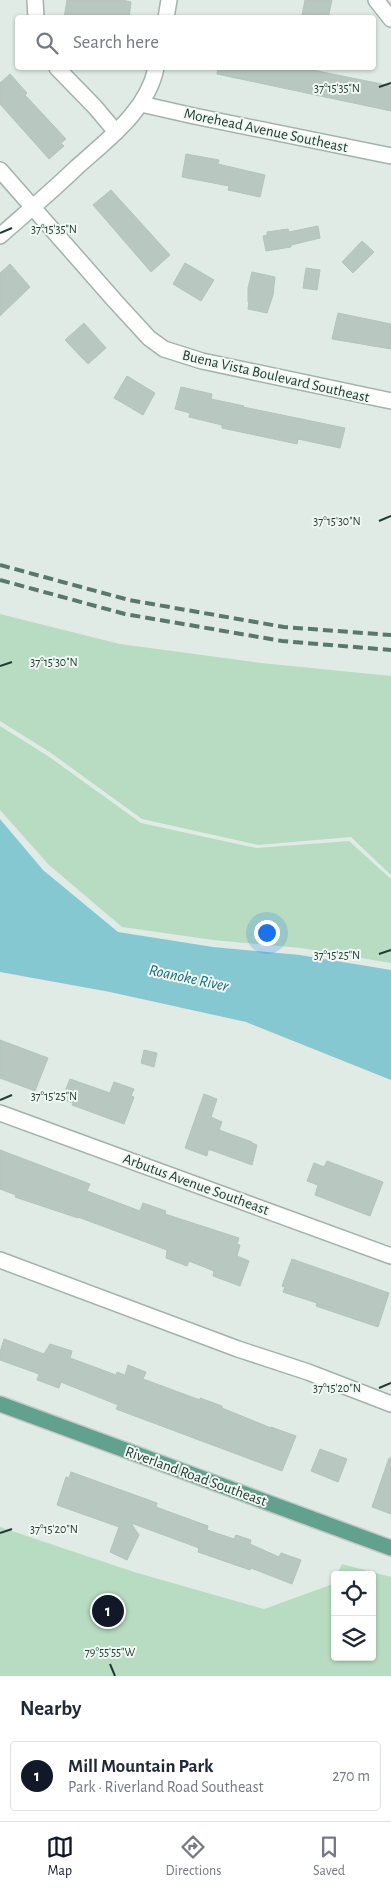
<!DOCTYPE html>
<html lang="en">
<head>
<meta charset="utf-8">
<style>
	body { margin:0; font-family:"Alegreya Sans",sans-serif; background:#f2f2f3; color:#1f2937 }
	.controls { position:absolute; right:15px; bottom:15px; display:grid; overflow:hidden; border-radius:5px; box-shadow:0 1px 4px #0004 }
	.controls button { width:45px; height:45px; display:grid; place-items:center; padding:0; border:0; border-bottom:1px solid #e0e1e3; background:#fff; color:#1f2937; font:25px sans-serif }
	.you { position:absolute; left:266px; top:932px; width:18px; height:18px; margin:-12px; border:4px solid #fff; border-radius:50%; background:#1a73e8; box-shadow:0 0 0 8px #1a73e833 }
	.badge { display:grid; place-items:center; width:32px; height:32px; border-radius:50%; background:#111827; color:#fff; font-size:16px; font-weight:700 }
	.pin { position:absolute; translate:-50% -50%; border:2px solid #fff; box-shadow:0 1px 5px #0006 }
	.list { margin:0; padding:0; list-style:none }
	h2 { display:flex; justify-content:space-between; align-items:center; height:65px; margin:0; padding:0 20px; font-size:21px }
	h2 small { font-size:16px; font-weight:400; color:#747a83 }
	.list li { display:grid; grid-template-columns:32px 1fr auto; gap:15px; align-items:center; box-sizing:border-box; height:70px; margin:0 10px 10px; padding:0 10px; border:1px solid #e0e1e3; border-radius:5px }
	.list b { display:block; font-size:19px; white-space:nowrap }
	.list p { margin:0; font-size:16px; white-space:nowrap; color:#747a83 }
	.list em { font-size:16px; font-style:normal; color:#747a83 }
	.icon { flex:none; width:28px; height:28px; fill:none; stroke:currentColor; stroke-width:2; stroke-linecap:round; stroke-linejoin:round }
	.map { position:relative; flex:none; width:391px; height:1676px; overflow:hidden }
	.search { position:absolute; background:#fff; box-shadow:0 1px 4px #0004; left:15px; right:15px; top:15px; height:55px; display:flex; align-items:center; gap:12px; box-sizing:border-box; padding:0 18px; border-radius:5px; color:#747a83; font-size:19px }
	.sheet { height:145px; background:#fff }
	nav { display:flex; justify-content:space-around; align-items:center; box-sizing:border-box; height:70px; border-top:1px solid #e0e1e3; background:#fff; font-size:14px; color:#747a83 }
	nav a { display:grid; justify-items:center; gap:2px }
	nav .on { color:#111827 }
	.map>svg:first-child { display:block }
</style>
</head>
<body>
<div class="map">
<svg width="391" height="1676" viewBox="0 0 391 1676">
	<rect width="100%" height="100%" fill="#e0ebe5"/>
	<g fill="#b8dcc1">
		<polygon points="0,614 120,644 261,663 391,676 391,875 351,837 258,845 142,819 51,753 0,721"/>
		<polygon points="0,726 48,756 141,823 256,848 349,841 391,879 391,963 301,948 213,940 122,927 49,865 0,810"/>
		<polygon points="0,1527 134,1572 264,1609 333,1584 335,1581 335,1657 372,1657 372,1575 337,1575 342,1564 391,1577 391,1676 0,1676"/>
	</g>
	<polygon fill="#86c8d1" points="0,819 43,870 118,932 213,947 300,955 391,970 391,1080 246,1022 110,992 0,972"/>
	<g fill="#b8c8c1" stroke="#b2c4bc">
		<polygon points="67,0 122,0 131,2 129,18 64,18"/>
		<polygon points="305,0 332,0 328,18 302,15"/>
		<polygon points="218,68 303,68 391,86 391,111 217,74"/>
		<polygon points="10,74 27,93 25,95 66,139 61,143 64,146 49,159 0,104 0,83"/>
		<polygon points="186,154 219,160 218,164 265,175 260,197 228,190 229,186 182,177"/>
		<polygon points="111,190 170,255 151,272 93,205"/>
		<polygon points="318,226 320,238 291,245 291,247 266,251 263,236 267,235 267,232 288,229 289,232"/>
		<polygon points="362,241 374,252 353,273 342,262"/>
		<polygon points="185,263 214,280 201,301 173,284"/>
		<polygon points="10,264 30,287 0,316 0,273"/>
		<polygon points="306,268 320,270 317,290 303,288"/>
		<polygon points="252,272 275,277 273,295 267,313 248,309 249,302 248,302 248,288"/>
		<polygon points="338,313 391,324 391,349 332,339"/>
		<polygon points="84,323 106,348 88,364 65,340"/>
		<polygon points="127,376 155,393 143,415 114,398"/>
		<polygon points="181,387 212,394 211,399 244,406 243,407 345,428 340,448 298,439 297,444 222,428 222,425 189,417 190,413 175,409"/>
		<polygon points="0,1040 48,1058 35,1091 0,1078"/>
		<polygon points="144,1050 157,1053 154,1067 141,1063"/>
		<polygon points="70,1079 110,1093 114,1082 134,1089 131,1096 134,1097 124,1124 72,1105 73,1103 62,1099"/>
		<polygon points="204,1094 217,1099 211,1117 222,1122 219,1130 252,1142 252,1143 257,1145 252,1165 211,1150 208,1150 207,1156 185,1148"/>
		<polygon points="0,1150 90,1184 87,1191 140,1211 143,1203 166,1211 165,1214 239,1238 237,1244 240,1245 237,1256 249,1261 240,1286 213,1276 214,1271 189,1261 187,1266 166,1258 167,1250 78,1217 78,1218 15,1197 16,1195 0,1189"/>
		<polygon points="327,1161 383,1182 370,1216 315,1195 318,1185 307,1181 314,1163 324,1167"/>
		<polygon points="292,1259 389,1293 378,1327 316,1306 317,1303 283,1292 285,1287 282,1286"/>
		<polygon points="4,1339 44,1354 50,1344 72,1351 70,1358 116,1375 117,1372 125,1375 128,1365 146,1372 143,1379 200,1400 200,1398 222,1406 222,1408 271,1428 271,1427 296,1436 282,1471 116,1409 118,1405 61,1382 59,1388 37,1380 39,1374 0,1360 0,1352"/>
		<polygon points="320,1449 347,1459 338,1482 311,1471"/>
		<polygon points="389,1458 391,1458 391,1514 372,1507"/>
		<polygon points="71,1472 157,1503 156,1507 208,1526 207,1530 234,1539 236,1535 251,1540 250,1544 279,1557 281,1553 301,1560 292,1584 251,1568 250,1570 198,1552 199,1548 131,1523 139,1535 127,1560 110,1552 119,1527 57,1505 66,1477 69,1478"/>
	</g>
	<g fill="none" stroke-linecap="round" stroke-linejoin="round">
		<defs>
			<g id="minor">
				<polyline points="35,0 36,18"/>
				<polyline points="376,0 391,19"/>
				<polyline points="166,18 169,0"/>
				<polyline points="57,68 95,107 116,132"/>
				<polyline points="141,104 194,116 391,156"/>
				<polyline points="0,170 115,301 149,338 164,349 202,361 391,401"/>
				<path d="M0,236C26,213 52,191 77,167C108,139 147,111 156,68"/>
				<polyline points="0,1113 391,1256"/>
				<polyline points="0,1260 238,1349 308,1372 391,1404"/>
			</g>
			<polyline id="major" points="0,1404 391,1548"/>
		</defs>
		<use href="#minor" stroke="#a3b3ac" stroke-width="18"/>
		<use href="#major" stroke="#c1c8c6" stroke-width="18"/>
		<use href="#minor" stroke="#fff" stroke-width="15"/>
		<use href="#major" stroke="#63a18f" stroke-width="15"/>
		<g stroke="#5a776e" stroke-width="4" stroke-dasharray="10 5" stroke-linecap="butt">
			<polyline points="0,565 129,600 284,627 391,635"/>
			<polyline points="0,580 125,614 282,641 391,650"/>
		</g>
	</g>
	<path fill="none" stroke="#203b33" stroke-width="2" d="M379,87L391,83M0,233L12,228M379,521L391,516M0,666L12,662M379,954L391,950M0,1100L12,1095M379,1388L391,1383M0,1533L12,1529M110,1664L115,1676"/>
	<g text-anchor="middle" stroke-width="4" stroke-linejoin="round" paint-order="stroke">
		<g font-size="15" fill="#203b33" stroke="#f0f7f3">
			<text transform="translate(266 130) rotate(12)" y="5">Morehead Avenue Southeast</text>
			<text transform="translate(276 376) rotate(13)" y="5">Buena Vista Boulevard Southeast</text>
			<text transform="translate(196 1184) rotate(20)" y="5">Arbutus Avenue Southeast</text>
			<text transform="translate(196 1476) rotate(20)" y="5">Riverland Road Southeast</text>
		</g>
		<g font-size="16" font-style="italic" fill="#1a6a77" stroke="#f0f7f3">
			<text transform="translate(189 977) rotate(12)" y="6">Roanoke River</text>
		</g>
	</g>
	<g font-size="12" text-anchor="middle" fill="#203b33" stroke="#f0f7f3" stroke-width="4" stroke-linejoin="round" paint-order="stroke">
		<text x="337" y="92">37°15'35"N</text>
		<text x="54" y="233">37°15'35"N</text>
		<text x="337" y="525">37°15'30"N</text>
		<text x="54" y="666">37°15'30"N</text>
		<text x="337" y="959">37°15'25"N</text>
		<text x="54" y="1100">37°15'25"N</text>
		<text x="337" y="1392">37°15'20"N</text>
		<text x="54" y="1533">37°15'20"N</text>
		<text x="110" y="1656">79°55'55"W</text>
	</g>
</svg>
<div class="controls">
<button><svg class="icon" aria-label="locate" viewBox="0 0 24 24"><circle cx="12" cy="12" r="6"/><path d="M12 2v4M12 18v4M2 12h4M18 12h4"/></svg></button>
<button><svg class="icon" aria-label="layers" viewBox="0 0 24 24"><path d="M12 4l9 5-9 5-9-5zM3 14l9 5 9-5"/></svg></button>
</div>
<div class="you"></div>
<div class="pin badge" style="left:108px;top:1611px">1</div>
<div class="search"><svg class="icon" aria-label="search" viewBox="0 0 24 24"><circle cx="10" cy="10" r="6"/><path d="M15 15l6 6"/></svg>Search here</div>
</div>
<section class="sheet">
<h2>Nearby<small></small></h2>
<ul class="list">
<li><span class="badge">1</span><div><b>Mill Mountain Park</b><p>Park · Riverland Road Southeast</p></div><em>270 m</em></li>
</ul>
</section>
<nav>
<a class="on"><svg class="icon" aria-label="map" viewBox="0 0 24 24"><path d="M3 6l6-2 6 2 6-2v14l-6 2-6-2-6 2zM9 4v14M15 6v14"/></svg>Map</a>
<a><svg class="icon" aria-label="directions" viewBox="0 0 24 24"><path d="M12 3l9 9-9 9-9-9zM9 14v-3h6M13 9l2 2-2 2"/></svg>Directions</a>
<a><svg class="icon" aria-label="saved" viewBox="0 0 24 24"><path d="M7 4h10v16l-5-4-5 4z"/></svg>Saved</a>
</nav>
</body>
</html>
